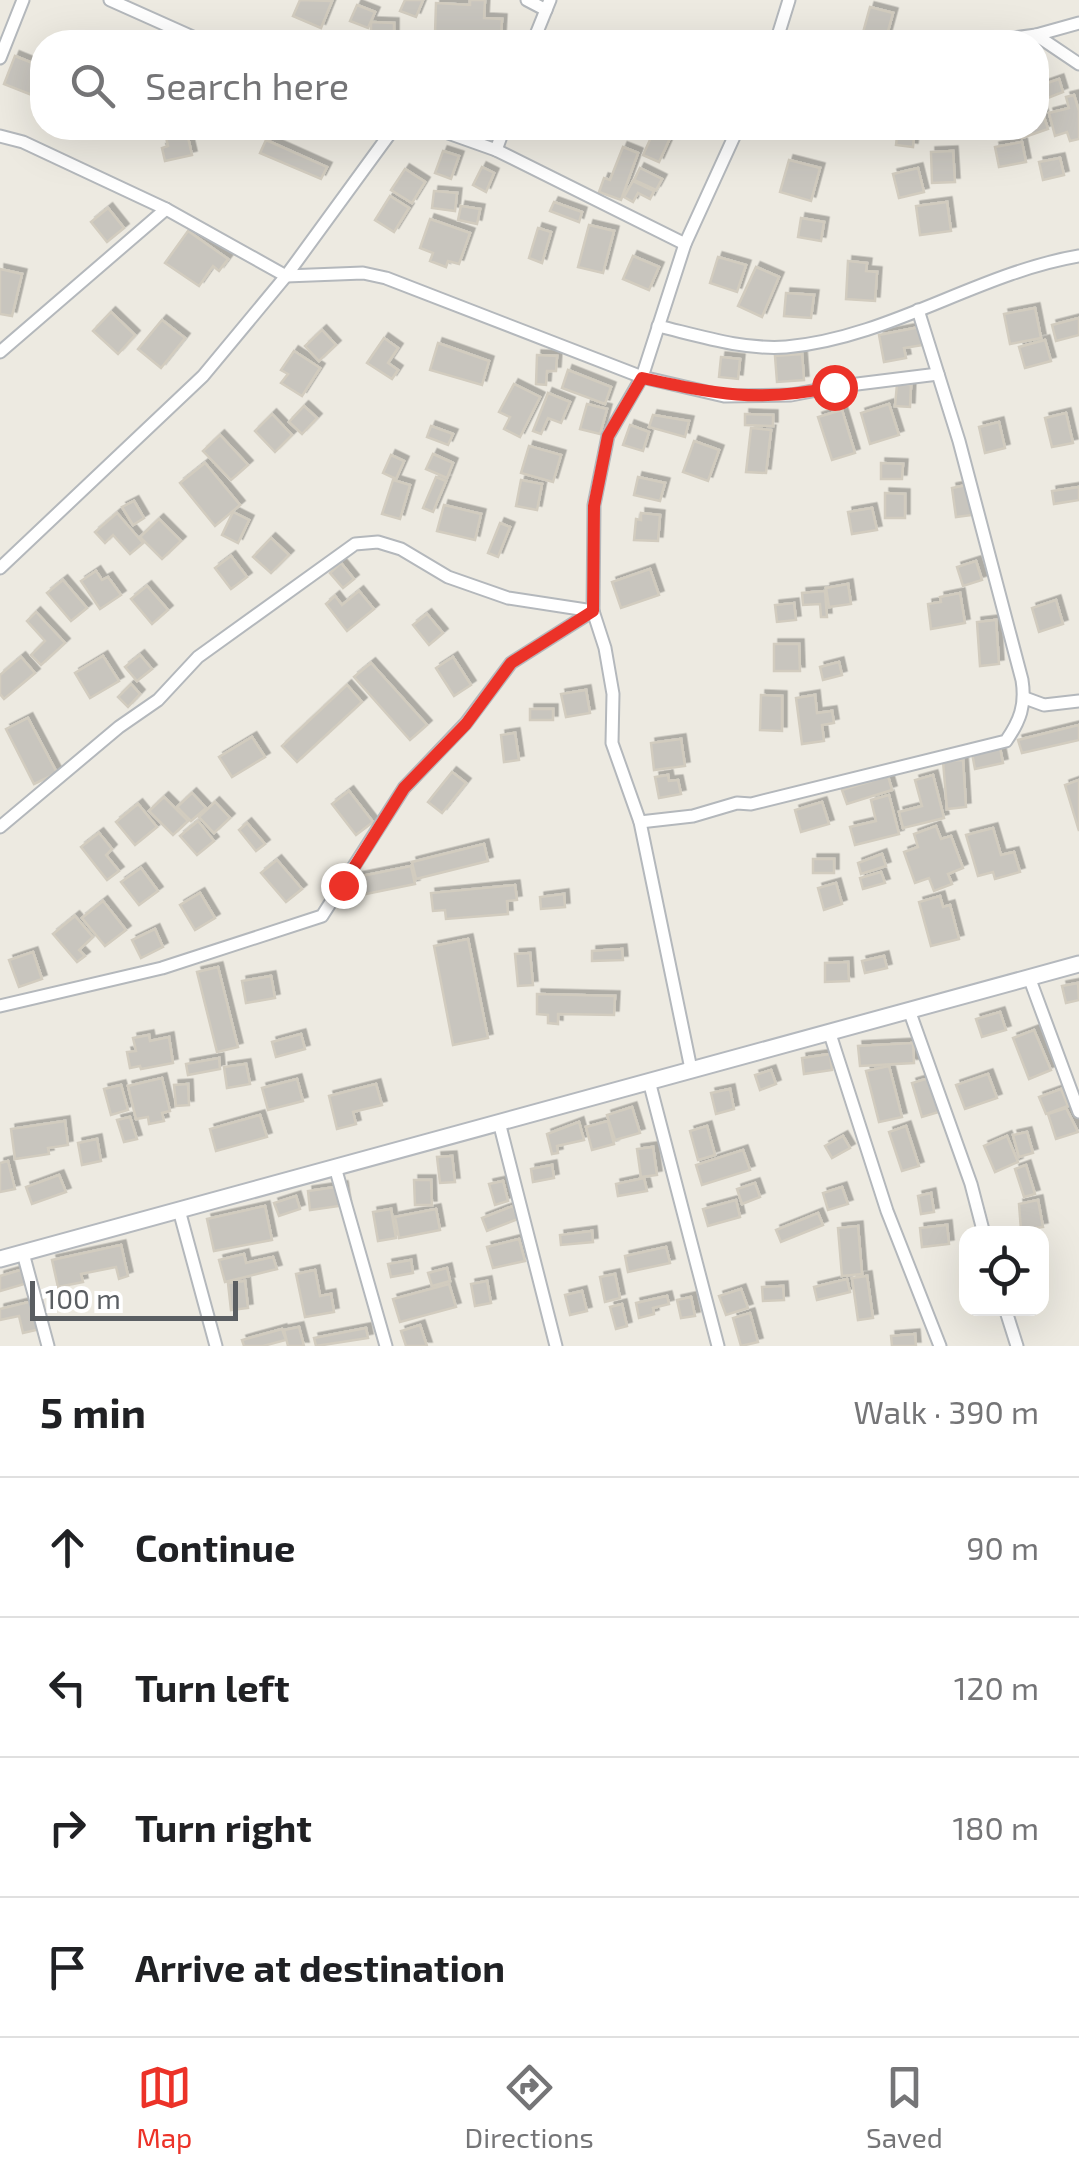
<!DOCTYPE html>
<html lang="en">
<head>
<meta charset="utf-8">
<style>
	body { margin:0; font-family:"Exo 2",sans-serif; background:#f2f2f2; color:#202124 }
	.controls { position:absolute; right:30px; bottom:30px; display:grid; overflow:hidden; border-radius:20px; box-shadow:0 10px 40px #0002 }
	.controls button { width:90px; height:90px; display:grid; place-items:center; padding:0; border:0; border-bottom:2px solid #e0e0e0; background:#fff; color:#202124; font:50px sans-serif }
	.scale { position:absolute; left:30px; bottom:25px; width:208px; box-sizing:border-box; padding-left:10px; border:5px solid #5a5e62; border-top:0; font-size:28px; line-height:35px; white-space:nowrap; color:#5a5e62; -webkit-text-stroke:8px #fff; paint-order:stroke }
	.stop { position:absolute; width:30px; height:30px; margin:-22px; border:8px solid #ec3228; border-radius:50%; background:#fff }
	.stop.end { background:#ec3228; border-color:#fff; box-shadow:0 2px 10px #0008 }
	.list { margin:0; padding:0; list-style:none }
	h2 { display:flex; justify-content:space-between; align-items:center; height:130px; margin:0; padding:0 40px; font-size:42px }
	h2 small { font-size:32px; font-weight:400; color:#757577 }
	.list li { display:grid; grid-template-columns:65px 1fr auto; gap:30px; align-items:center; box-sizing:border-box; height:140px; padding:0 40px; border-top:2px solid #e0e0e0 }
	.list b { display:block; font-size:38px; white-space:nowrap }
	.list em { font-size:32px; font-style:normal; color:#757577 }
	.icon { flex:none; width:55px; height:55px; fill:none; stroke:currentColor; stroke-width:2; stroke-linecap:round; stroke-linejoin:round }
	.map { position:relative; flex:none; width:1079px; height:1346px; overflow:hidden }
	.search { position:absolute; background:#fff; box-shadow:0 10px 40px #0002; left:30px; right:30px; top:30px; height:110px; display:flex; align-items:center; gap:25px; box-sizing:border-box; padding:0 35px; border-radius:40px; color:#757577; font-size:38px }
	.sheet { height:690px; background:#fff }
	nav { display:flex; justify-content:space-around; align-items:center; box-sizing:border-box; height:140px; border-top:2px solid #e0e0e0; background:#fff; font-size:28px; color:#757577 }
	nav a { display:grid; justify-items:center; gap:5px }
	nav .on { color:#ec3228 }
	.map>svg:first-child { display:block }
</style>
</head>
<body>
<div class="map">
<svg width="1079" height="1346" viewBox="0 0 1079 1346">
	<defs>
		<filter id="shadow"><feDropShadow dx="4.5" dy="-4.5" stdDeviation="0" flood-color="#0004"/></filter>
	</defs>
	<rect width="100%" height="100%" fill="#edeae1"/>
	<g fill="#c8c5be" stroke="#d2ccbf" stroke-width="2.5" filter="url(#shadow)">
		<polygon points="300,0 332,1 321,28 293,16"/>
		<polygon points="405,0 423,0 416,17 400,11"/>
		<polygon points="470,0 485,0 484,18 502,19 501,37 435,34 436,3 470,5"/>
		<polygon points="357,5 375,12 368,28 350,21"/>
		<polygon points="870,7 893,13 885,42 861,40"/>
		<polygon points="371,22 394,23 394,35 371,34"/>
		<polygon points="15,56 42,67 32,95 4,84"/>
		<polygon points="1059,79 1063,92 1040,101 1036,87"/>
		<polygon points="1074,95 1079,111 1079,139 1070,141 1067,132 1055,136 1049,113 1069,108 1066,97"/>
		<polygon points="1040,105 1048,129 1022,138 1018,128 1036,128 1036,106"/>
		<polygon points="898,128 915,128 913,147 896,145"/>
		<polygon points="186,129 192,155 165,161 162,148 168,146 165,133"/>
		<polygon points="654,131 670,138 659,162 643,155"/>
		<polygon points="266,140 327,167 321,179 260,153"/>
		<polygon points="1022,142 1026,162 999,167 995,147"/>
		<polygon points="623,147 638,153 621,200 599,192 604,178 610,180"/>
		<polygon points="443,151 459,156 451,179 435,173"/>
		<polygon points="953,151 955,182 932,183 931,152"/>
		<polygon points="1060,158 1064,175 1043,180 1039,162"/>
		<polygon points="789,160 820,168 811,201 780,192"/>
		<polygon points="482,167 494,173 486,192 473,185"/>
		<polygon points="640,168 662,179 656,190 634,180"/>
		<polygon points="918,168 924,192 899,198 893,174"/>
		<polygon points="405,169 425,182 412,203 391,190"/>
		<polygon points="633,181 654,191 650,199 638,193 633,202 624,197"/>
		<polygon points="434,191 457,193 455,211 432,208"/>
		<polygon points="390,196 409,208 394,232 375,220"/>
		<polygon points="554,202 582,212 579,222 550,211"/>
		<polygon points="947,202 951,231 920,235 916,206"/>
		<polygon points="461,206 480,209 477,224 458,220"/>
		<polygon points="108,208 124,228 107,242 91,222"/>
		<polygon points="801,218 824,222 821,241 798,237"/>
		<polygon points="430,219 470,233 459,264 448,261 446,267 430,261 433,253 420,248"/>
		<polygon points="589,225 614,231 603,273 578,267"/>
		<polygon points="538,228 551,232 542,263 529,258"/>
		<polygon points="188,231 228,259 219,271 213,266 199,286 165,263"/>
		<polygon points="633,256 659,267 649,290 623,279"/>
		<polygon points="718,257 746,265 737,292 710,283"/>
		<polygon points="848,261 867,263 866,271 877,272 875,301 846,299"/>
		<polygon points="756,267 779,277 762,317 738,306"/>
		<polygon points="0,269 22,274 12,316 0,314"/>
		<polygon points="786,293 814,295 811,318 784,316"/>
		<polygon points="1035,308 1041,338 1010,344 1004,314"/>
		<polygon points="111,312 135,335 118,354 93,331"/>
		<polygon points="1079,318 1079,335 1056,341 1052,325"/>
		<polygon points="162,320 185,338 161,368 138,349"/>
		<polygon points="920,327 923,345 904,348 906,358 884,362 879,335"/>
		<polygon points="322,330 336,345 319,361 305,346"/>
		<polygon points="384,338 398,348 388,363 398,370 392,379 367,363"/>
		<polygon points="1045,340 1051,361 1025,368 1019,347"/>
		<polygon points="438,343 489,361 482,385 430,370"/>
		<polygon points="294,351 320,368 302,396 281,383 288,374 281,370"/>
		<polygon points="802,354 804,380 777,382 775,356"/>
		<polygon points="537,355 557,356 556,371 547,371 546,385 536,384"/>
		<polygon points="721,357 740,359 738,379 719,377"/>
		<polygon points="568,370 611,387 605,404 562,388"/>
		<polygon points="514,384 540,397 520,437 504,429 510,417 499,412"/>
		<polygon points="897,384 911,385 910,407 895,406"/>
		<polygon points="548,393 570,402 561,423 548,418 541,434 533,431"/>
		<polygon points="587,404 607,409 600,434 580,429"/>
		<polygon points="889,404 899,435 870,444 861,413"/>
		<polygon points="304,406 317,418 302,434 289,422"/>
		<polygon points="842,410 855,453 832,460 818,417"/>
		<polygon points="1066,413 1073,443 1052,447 1045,418"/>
		<polygon points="272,414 292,435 275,452 255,431"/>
		<polygon points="745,414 773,415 773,426 745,425"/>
		<polygon points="653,415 689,421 685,437 649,427"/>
		<polygon points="999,422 1005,448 985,453 979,427"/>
		<polygon points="630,425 649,432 643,451 623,445"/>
		<polygon points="431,426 453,434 448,445 427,437"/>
		<polygon points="751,428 771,430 766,473 746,472"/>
		<polygon points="220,435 248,465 231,480 203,451"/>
		<polygon points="694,441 719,450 708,481 683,472"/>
		<polygon points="529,446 561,455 553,482 521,473"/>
		<polygon points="433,454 453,463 447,478 426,469"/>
		<polygon points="391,455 404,461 396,479 383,473"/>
		<polygon points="205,463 240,505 215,526 180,483"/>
		<polygon points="881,463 903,464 902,479 881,479"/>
		<polygon points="436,477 446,481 433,512 423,508"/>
		<polygon points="638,477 665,483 660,501 634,495"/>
		<polygon points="393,480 410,485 400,519 382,514"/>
		<polygon points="521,480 542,484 537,510 516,506"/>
		<polygon points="967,485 972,515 956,517 952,488"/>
		<polygon points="1079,487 1079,500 1054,504 1052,491"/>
		<polygon points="885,493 905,494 905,518 885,518"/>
		<polygon points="134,501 144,518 133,525 122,507"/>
		<polygon points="444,505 481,514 475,540 437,531"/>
		<polygon points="872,508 877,530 852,534 848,512"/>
		<polygon points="233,512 249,520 238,543 222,535"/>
		<polygon points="117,513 143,543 130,554 113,535 105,543 95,532"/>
		<polygon points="641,513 660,515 658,541 634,540 636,519 641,520"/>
		<polygon points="159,519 181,541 162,559 140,537"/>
		<polygon points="500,523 510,527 498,557 488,553"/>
		<polygon points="271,538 289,555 271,573 253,557"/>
		<polygon points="231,556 247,577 231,589 215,568"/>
		<polygon points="976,561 982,580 963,586 957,567"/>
		<polygon points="341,563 354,579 343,588 330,573"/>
		<polygon points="650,569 659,595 621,608 612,582"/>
		<polygon points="96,571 102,580 108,577 121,595 100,609 81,581"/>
		<polygon points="63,580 87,608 71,621 47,593"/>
		<polygon points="848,584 851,604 829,607 826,588"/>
		<polygon points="147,586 168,610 152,624 131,599"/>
		<polygon points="359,591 374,609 347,631 326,604 335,596 342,605"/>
		<polygon points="825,591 827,617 821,617 820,604 803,605 802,593"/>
		<polygon points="960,593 965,623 931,629 928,604 941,602 940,597"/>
		<polygon points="1056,600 1063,624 1039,632 1032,608"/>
		<polygon points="794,603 796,620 777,622 775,605"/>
		<polygon points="36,612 65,643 41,665 31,655 45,641 27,621"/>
		<polygon points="427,614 443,633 429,645 413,625"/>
		<polygon points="996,620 999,664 980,666 977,622"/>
		<polygon points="774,644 799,644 800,671 774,671"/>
		<polygon points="140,655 152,669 137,681 125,667"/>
		<polygon points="103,656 119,681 90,698 75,673"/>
		<polygon points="21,657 35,673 4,699 0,694 0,675"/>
		<polygon points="453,657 471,685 454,696 436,668"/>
		<polygon points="839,662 842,675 823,680 820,667"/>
		<polygon points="371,663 427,725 410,740 354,677"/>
		<polygon points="131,684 140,694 128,707 118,697"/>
		<polygon points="347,685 362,702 297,762 282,746"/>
		<polygon points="586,690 590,713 566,717 561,694"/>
		<polygon points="761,695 782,696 782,731 760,730"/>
		<polygon points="815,695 817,713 832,711 834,723 822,725 824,741 802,744 796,698"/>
		<rect x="530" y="709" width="23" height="11"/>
		<polygon points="28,718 57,773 34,784 6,729"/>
		<polygon points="1079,725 1079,740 1022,753 1018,740"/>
		<polygon points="515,733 519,760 504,762 501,735"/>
		<polygon points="252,737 265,757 232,777 219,757"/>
		<polygon points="681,739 685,766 654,770 651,743"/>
		<polygon points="1000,748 1003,763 975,769 972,753"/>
		<polygon points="963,760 966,807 947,809 943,761"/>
		<polygon points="452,772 466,783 442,813 428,802"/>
		<polygon points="668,775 669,781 678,780 681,794 659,798 655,777"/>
		<polygon points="933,775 944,818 903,828 899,812 922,806 915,780"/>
		<polygon points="888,776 892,790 847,804 842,790"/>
		<polygon points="1079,780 1079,831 1065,785"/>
		<polygon points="349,791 373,822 356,835 332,804"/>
		<polygon points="192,793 206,808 191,821 177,807"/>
		<polygon points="889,795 899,834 855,845 850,827 876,821 871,800"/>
		<polygon points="164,797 188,821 173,835 149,811"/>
		<polygon points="215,802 230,818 214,833 199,817"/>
		<polygon points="822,802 829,824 801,832 795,810"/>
		<polygon points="138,804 157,827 135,845 116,822"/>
		<polygon points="198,821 214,841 197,855 180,836"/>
		<polygon points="247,823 265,844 256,851 239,830"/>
		<polygon points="936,826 941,839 951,836 963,868 948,874 952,884 934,891 929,878 915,883 904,852 918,847 914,834"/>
		<polygon points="993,828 1001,855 1014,852 1020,872 995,879 993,872 978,876 966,835"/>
		<polygon points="99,833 112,849 106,855 119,871 107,880 81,847"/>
		<polygon points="484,844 488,861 416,879 412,862"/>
		<polygon points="882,854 886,866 861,874 858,863"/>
		<rect x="813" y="859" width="21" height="14"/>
		<polygon points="277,860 302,889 286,902 261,873"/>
		<polygon points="411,866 415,884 361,895 357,877"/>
		<polygon points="141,868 158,891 139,905 121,882"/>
		<polygon points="881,872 885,883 863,889 860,878"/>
		<polygon points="836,883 842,904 824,910 818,888"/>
		<polygon points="515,885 517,900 507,901 508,914 446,919 445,910 433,911 431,893"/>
		<polygon points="200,893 215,918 195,930 180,905"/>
		<polygon points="564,894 565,907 541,909 540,897"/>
		<polygon points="940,896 943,907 950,905 959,939 931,946 919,902"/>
		<polygon points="103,901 126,930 105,946 82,918"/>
		<polygon points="75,916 93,937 79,950 85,956 77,962 53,934"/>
		<polygon points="155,929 163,947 141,958 132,940"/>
		<polygon points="468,939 488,1038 453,1045 434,946"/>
		<polygon points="622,949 623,960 592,961 592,951"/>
		<polygon points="33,952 42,979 19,987 9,960"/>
		<polygon points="530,953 533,985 518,986 515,954"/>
		<polygon points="884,956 887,968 865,973 862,961"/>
		<polygon points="848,962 849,981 825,982 825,963"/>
		<polygon points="218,967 238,1047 217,1052 197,972"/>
		<polygon points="271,976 275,998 246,1003 242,981"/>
		<polygon points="1078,983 1079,1000 1066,1003 1062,986"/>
		<polygon points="537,994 615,996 614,1015 558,1014 558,1024 548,1023 548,1015 537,1014"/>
		<polygon points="1000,1012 1006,1030 982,1037 976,1019"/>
		<polygon points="1034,1030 1051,1070 1029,1079 1013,1038"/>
		<polygon points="301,1034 305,1049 276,1057 272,1042"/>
		<polygon points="149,1035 150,1041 169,1037 173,1063 141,1069 140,1066 130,1068 127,1052 136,1051 133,1038"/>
		<polygon points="913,1043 914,1063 860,1066 858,1046"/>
		<polygon points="830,1054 832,1070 804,1074 802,1058"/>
		<polygon points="219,1058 220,1069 188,1075 186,1064"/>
		<polygon points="246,1064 250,1084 227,1088 224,1067"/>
		<polygon points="889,1066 902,1117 879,1122 866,1071"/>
		<polygon points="771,1070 776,1084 760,1090 755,1075"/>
		<polygon points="988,1074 997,1098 965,1109 956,1085"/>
		<polygon points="162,1078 170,1111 162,1113 164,1121 149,1124 148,1117 136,1119 128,1086"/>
		<polygon points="929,1078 939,1112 922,1117 912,1083"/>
		<polygon points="297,1079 303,1101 268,1110 262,1088"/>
		<polygon points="188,1084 189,1105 176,1106 174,1085"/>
		<polygon points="376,1084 382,1105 353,1112 356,1124 337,1129 329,1096"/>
		<polygon points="121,1085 128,1110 111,1115 104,1089"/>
		<polygon points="730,1089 734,1109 716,1114 711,1093"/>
		<polygon points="1061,1089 1068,1106 1046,1114 1039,1097"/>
		<polygon points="632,1107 640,1133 615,1140 607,1115"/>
		<polygon points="1066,1108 1078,1132 1056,1139 1048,1114"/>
		<polygon points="260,1115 267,1137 216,1151 210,1129"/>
		<polygon points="130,1117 137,1139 124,1142 117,1120"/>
		<polygon points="65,1121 68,1145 48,1148 49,1154 15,1159 11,1129"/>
		<polygon points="608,1121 614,1144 592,1150 586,1127"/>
		<polygon points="579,1122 584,1140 557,1146 558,1153 552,1154 547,1134"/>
		<polygon points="707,1126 715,1155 698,1160 690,1131"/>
		<polygon points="906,1126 919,1166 902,1171 889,1132"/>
		<polygon points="1027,1132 1033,1153 1019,1157 1013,1135"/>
		<polygon points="843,1136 850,1148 832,1158 825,1146"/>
		<polygon points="1007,1136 1018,1162 995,1172 984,1146"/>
		<polygon points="97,1139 101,1161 82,1165 78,1143"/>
		<polygon points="653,1147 657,1175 641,1177 637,1149"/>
		<polygon points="743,1150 750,1170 702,1185 696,1165"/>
		<polygon points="452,1156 455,1182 440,1183 437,1157"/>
		<polygon points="8,1161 15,1189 0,1192 0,1163"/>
		<polygon points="552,1165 554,1178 533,1182 531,1169"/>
		<polygon points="1026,1165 1035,1194 1024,1197 1015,1169"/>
		<polygon points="59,1175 66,1192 32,1204 26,1187"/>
		<polygon points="644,1178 647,1191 618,1196 616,1184"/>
		<polygon points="414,1180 431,1180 432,1205 415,1205"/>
		<polygon points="503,1181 508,1201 495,1205 489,1184"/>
		<polygon points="755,1183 760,1197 742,1204 737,1189"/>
		<polygon points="343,1186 346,1205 310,1210 308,1191"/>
		<polygon points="842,1187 848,1204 828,1210 823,1193"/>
		<polygon points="931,1193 934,1212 921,1214 918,1196"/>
		<polygon points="296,1196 300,1209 279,1216 274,1203"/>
		<polygon points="736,1200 740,1217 708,1226 703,1209"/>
		<polygon points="1038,1200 1043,1227 1021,1230 1019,1204"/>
		<polygon points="265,1206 272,1240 214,1251 207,1219"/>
		<polygon points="513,1206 518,1219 487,1231 482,1218"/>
		<polygon points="391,1209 396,1238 378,1241 373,1212"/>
		<polygon points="436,1209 440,1230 399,1238 395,1217"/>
		<polygon points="818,1213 823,1225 781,1242 776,1230"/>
		<polygon points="947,1225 949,1244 922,1247 920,1228"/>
		<polygon points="858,1226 862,1274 842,1276 838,1228"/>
		<polygon points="592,1231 593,1242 561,1245 560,1235"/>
		<polygon points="519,1239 525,1261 493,1268 487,1247"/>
		<polygon points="121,1245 128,1276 119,1279 116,1267 81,1274 83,1282 58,1287 52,1260"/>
		<polygon points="666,1247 670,1263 628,1272 625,1256"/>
		<polygon points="244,1254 246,1263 273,1257 277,1269 225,1282 219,1260"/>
		<polygon points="411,1260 413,1273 391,1277 388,1264"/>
		<polygon points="447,1268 450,1281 432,1286 428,1273"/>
		<polygon points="24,1269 28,1283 0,1291 0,1276"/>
		<polygon points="315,1270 320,1296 331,1294 334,1312 305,1317 296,1274"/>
		<polygon points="615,1274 620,1298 605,1302 600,1277"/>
		<polygon points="867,1276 873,1318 858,1320 852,1278"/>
		<polygon points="847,1279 850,1292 817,1300 814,1287"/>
		<polygon points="245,1281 248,1308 231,1310 228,1283"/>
		<polygon points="487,1281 491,1303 475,1306 471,1284"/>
		<polygon points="449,1284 456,1307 400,1322 393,1299"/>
		<polygon points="783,1286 784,1300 763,1301 762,1287"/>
		<polygon points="741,1289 748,1308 726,1315 719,1296"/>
		<polygon points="582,1291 587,1311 570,1315 565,1295"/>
		<polygon points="667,1296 669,1304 653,1308 654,1314 639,1318 636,1303"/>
		<polygon points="691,1297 695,1316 681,1318 677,1300"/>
		<polygon points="33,1301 40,1329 23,1333 19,1316 0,1320 0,1309"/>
		<polygon points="622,1304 627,1326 616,1329 610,1307"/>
		<polygon points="750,1313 758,1342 741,1346 733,1318"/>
		<polygon points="420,1325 427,1346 406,1346 401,1331"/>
		<polygon points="299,1327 304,1346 288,1346 284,1330"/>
		<polygon points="366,1328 368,1338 316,1346 314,1338"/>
		<polygon points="282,1329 286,1340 263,1346 244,1346 242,1340"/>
		<polygon points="915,1334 916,1346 892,1346 891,1336"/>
	</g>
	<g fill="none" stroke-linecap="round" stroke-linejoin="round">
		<defs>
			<g id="street">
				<polyline points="110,0 204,42"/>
				<polyline points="527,0 546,10"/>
				<polyline points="1036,35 1079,64"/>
				<polyline points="533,42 550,0"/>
				<polyline points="776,42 789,0"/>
				<polyline points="984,42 1036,35 1079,23"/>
				<polyline points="0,58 23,0"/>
				<polyline points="434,128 496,150 504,128"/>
				<polyline points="0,136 23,142 166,209 286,276 363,273 386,278 642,377 724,396 791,395 833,387 938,374"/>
				<polyline points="496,150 685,244"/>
				<path d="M658,326C700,336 743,350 786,347C889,338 978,273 1079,256"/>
				<polyline points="0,352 166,209"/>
				<polyline points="0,568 203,376 286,276 394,128"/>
				<polyline points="1025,698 1044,705 1079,701"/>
				<path d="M640,822L693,816L737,803L751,804L1006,741C1020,721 1026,705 1022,680L959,441L918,310"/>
				<polyline points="0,827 119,727 158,700 198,657 355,544 378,542 401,549 448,577 508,598 593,611 605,648 613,694 612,743 640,822 691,1069"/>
				<polyline points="1029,977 1079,1112"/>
				<polyline points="0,1006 162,968 322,916 404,788 466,723 511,663 593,611 594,505 608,436 642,377 685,244 738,128"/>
				<polyline points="909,1010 971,1184 984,1234"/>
				<polyline points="829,1031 887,1211 940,1346"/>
				<polyline points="649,1081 718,1346"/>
				<polyline points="499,1122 556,1346"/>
				<polyline points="335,1167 386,1346"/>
				<polyline points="179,1210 216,1346"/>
				<polyline points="23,1253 48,1346"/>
				<polyline points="1005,1308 1017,1346"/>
			</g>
			<polyline id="secondary" points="0,1259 1079,964"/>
		</defs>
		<use href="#street" stroke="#b4b8bc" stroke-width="15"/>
		<use href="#secondary" stroke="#b5b9be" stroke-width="19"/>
		<use href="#street" stroke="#fff" stroke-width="11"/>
		<use href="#secondary" stroke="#fff" stroke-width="15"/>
	</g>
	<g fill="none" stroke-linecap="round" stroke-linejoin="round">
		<path stroke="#ec3228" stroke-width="12" d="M343,885L404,788L466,724L511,663L593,611L594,506L608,436L642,378C716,394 758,403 834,387"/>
	</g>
</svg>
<div class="controls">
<button><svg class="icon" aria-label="locate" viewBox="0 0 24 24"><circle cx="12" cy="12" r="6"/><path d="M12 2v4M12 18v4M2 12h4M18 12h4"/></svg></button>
</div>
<div class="scale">100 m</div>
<div class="stop" style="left:834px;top:387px"></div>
<div class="stop end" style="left:343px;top:885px"></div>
<div class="search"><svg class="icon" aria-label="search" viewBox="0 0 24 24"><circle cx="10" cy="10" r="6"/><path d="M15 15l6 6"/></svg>Search here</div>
</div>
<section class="sheet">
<h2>5 min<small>Walk · 390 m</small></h2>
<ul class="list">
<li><svg class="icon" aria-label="ahead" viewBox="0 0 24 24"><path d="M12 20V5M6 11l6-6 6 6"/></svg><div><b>Continue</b></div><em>90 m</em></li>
<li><svg class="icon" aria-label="left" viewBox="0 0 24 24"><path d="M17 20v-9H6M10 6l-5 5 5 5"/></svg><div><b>Turn left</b></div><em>120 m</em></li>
<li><svg class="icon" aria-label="right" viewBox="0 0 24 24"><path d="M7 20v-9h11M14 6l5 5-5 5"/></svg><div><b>Turn right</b></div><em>180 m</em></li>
<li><svg class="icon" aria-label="arrive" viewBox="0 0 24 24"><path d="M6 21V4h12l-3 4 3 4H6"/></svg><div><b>Arrive at destination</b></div></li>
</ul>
</section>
<nav>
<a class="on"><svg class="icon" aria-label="map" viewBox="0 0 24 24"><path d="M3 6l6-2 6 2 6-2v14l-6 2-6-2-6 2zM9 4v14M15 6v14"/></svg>Map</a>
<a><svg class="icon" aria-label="directions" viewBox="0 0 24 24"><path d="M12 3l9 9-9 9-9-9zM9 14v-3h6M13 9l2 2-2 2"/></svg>Directions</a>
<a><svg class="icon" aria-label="saved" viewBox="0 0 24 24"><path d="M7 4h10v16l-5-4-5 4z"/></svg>Saved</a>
</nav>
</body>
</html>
